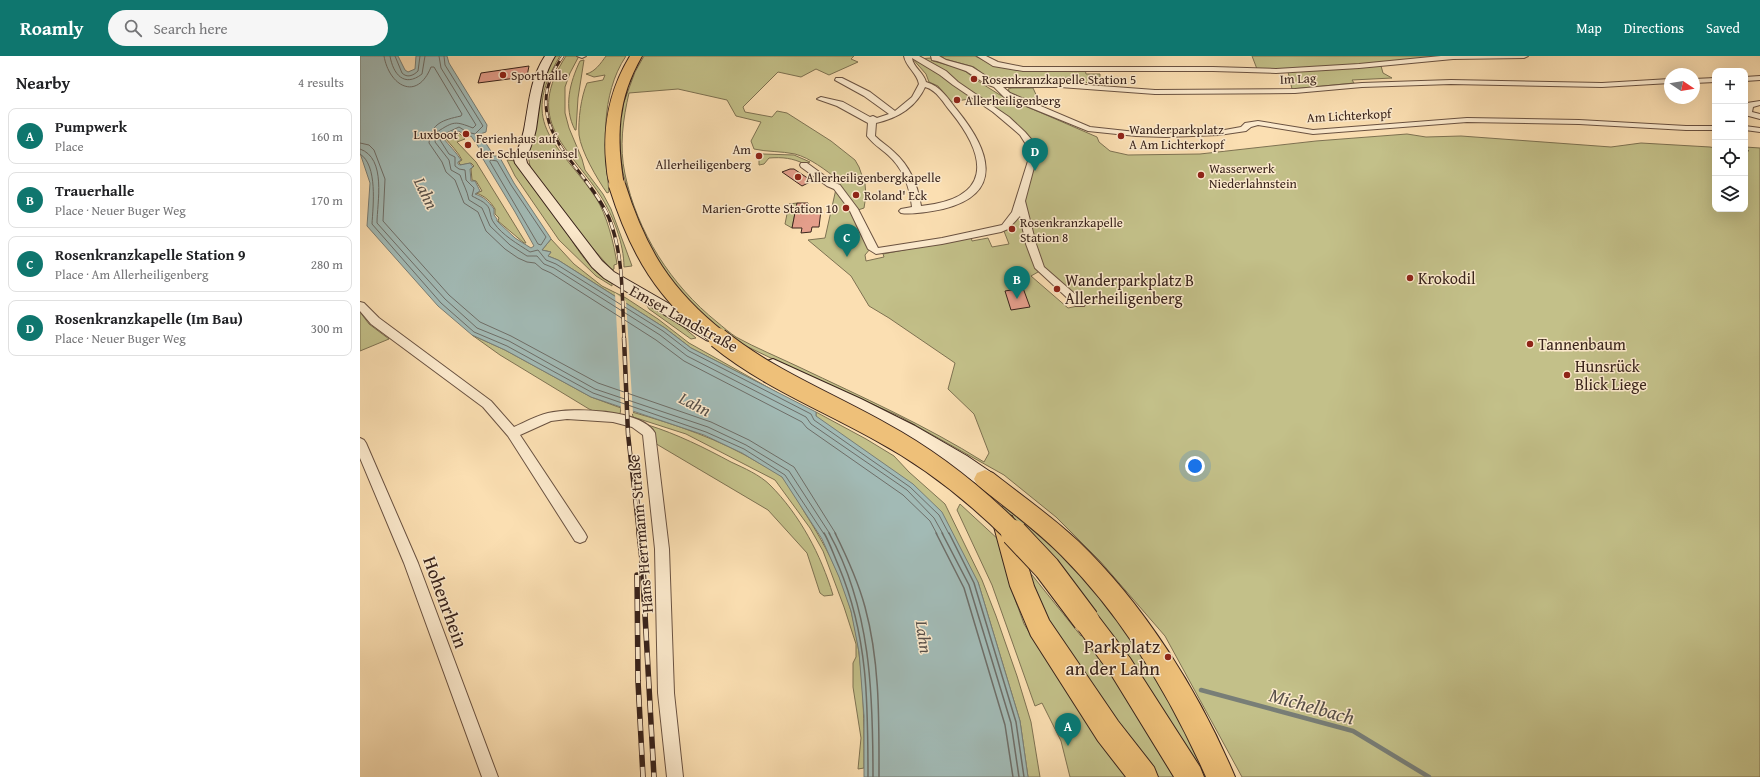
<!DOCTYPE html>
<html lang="en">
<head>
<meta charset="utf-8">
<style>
	body { margin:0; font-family:"Gentium Book Plus",serif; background:#f6f6f6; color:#202124 }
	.controls { position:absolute; right:12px; top:12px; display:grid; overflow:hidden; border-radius:8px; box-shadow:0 4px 16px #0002 }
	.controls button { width:36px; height:36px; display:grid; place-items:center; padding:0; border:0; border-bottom:1px solid #e0e0e0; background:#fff; color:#202124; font:20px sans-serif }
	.compass { position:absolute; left:1304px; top:12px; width:36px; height:36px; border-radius:50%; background:#fff; box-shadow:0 4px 16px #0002; rotate:102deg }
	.you { position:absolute; left:835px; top:410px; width:14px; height:14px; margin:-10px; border:3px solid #fff; border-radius:50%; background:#1a73e8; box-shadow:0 0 0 6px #1a73e833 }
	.badge { display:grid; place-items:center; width:26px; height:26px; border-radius:50%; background:#0f766e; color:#fff; font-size:13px; font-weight:700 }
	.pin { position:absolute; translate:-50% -33px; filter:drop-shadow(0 1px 2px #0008) }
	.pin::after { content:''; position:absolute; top:21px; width:14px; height:12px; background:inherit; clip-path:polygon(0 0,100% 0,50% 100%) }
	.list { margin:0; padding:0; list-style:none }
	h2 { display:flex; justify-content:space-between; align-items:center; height:52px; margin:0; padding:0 16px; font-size:17px }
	h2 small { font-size:13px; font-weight:400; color:#757577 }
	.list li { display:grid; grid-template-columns:26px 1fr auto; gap:12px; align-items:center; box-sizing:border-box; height:56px; margin:0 8px 8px; padding:0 8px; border:1px solid #e0e0e0; border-radius:8px }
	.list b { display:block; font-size:15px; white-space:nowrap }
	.list p { margin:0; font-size:13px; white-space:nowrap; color:#757577 }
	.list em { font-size:13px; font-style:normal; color:#757577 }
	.icon { flex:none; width:22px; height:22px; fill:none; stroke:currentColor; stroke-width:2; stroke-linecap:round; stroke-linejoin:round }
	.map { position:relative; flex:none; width:1400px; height:721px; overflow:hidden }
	header { display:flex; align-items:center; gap:24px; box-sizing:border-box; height:56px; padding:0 20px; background:#0f766e; color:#fff }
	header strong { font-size:19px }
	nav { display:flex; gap:22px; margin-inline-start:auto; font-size:14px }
	.search { width:280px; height:36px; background:#f6f6f6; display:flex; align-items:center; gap:10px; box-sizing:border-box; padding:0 14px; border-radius:22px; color:#757577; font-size:15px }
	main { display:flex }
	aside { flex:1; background:#fff }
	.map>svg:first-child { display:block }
</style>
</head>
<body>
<header>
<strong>Roamly</strong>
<div class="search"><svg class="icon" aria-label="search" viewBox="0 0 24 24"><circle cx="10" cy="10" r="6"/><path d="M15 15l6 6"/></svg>Search here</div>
<nav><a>Map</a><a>Directions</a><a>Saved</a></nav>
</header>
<main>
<aside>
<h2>Nearby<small>4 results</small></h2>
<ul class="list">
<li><span class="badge">A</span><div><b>Pumpwerk</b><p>Place</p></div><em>160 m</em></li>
<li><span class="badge">B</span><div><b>Trauerhalle</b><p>Place · Neuer Buger Weg</p></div><em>170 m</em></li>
<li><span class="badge">C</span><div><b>Rosenkranzkapelle Station 9</b><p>Place · Am Allerheiligenberg</p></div><em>280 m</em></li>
<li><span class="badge">D</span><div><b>Rosenkranzkapelle (Im Bau)</b><p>Place · Neuer Buger Weg</p></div><em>300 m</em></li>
</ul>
</aside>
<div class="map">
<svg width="1400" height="721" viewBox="0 0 1400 721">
	<rect width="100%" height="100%" fill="#fbdfb2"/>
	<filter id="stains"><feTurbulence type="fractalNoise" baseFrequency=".005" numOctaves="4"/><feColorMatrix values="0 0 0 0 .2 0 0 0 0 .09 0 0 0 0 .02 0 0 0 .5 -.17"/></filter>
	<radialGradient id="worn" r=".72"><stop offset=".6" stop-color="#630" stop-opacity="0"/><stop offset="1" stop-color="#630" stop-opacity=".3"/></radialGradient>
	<g fill="#c3c089" stroke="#7e7252" fill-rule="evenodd">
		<path d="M193,0H200C157,70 200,88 236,142C247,159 254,188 257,208L254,209V213L252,214L228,187L171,113C161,89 183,25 193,0Z"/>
		<path d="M206,0H219L210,17L205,31V57L209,72L222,103L225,114L243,138L251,153L272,210L264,211C264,188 253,159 240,139C207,89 164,65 206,0Z"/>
		<path d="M246,0H266C240,39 244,91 249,136L247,137C237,123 221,95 219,79C218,64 221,41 227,27L243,24L245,19L234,21L226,18C235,16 241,7 246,0Z"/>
		<path d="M284,0H494L491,3L498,6L469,19L456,13L441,21L418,16L383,51L385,56L412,61L417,55L427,57L471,85L495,104L499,111L505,128L506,139L504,152L498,154L510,193L505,199L506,205L524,201L523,198L611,181L612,185L628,182L632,191L649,188L642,170L655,152L670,103L669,94L660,78L615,42L591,46L578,30L569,26L566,18L551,1L558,3L571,2L573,5L602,13L621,27L640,39L737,81L739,86L750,95L768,99L840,98L956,85L1047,78L1066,81L1101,80L1251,91L1281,87L1350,91L1355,92V153H1385V95H1389L1385,91L1400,92V721H882L805,580L740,505L696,461L644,419L539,360L457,324L369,282L323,240L293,197L276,161L263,117L259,90V66L261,54L275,16ZM318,33L367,44L376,60L401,66L391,85L394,93C407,96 421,95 435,98C450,102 466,114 478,124L465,182L448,184L491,220L509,250L529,262L595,307L588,333L614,358L629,397L624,406C565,369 502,341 439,311C418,301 396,292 376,281C370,277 363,271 357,266C311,229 277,176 265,118C259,91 263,63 269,37ZM685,212L722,247L718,250L708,252L671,220Z"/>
		<polygon points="581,0 615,0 633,9 651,13 725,13 726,18 740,18 740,25 746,31 707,22 675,23 675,28 638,27 631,24 614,11 585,3"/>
		<polygon points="892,0 1088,0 1000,9 916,14 897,13"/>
		<path d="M224,4L218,42L216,74H215C203,51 210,26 220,5Z"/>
		<polygon points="1021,10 1023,17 1032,22 992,24 994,27 932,33 928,16"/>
		<polygon points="652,32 673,32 678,43 675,49 650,37 648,33"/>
		<path d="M98,76L105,83L97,86L116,106L166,187H164L138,165L139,162L135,158V153C130,145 125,140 116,137L122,135L116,125L112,124L111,113L114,110L111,107L101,109L99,107V106L102,104C98,96 91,89 85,82Z"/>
		<path d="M403,98L434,99L450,106L445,108C432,102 423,101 409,102L404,108L399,109V101Z"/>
		<path d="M147,104L156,105C167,126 183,144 197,162C212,183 228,216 252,227V230L236,220L199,184L155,120Z"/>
		<polygon points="437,147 432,172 425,168 429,148"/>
		<polygon points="191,183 214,208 242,230 266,242 298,263 329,287 418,337 331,292 305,272 198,204 188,200 191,196 182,194"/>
		<polygon points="286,248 322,270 336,282 331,283 289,253"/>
		<polygon points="0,256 9,268 29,283 0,295"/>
		<polygon points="112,279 145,294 231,341 261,352 260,358 236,356 229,353 140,299"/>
		<path d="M272,356C317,369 359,383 399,407C406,411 416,415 422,421C429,428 439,447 445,457C464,487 482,520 491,555C504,606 504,660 504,712L498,713L501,682L493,631V607L496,601V588L484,551L463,495L450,472L415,424L326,378L273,361Z"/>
		<polygon points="456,356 506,383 534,400 549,416 585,448 622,524 636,560 657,620 671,666 680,721 668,721 660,665 618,526 456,360"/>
		<path d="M288,369C317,378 345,392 371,406C384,412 400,419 410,429C440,459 461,499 473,539L464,540L460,537L447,497L408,454L293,386L286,371Z"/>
		<polygon points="638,439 685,477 777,586 854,721 842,721 734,559 736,556 723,540 645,457"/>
		<polygon points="600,448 640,485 655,543 664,568 706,634 773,721 710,721 701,685 682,647 675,650 632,529 597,454"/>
		<polygon points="668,514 721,580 725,578 818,721 793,721 722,624 678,544"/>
	</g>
	<path fill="#a2bab5" stroke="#787e77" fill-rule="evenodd" d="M0,0H38L45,14L48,16L55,13L56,0H87L89,7L127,69L126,76L120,78L134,100H139L154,127L190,181L191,183L182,194L191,196L188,200L198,204L305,272L331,292L456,356V360L553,428L582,456L618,526L660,665L668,721H504V660L499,596L491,555L479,521L462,483L422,421L382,397L344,379L231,341L145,294L112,279L78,250L7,170L10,127L0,97ZM99,75L107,81L111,80L126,102L123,103L155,156L174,190L171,192L155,182L137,165V163L134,159V153C128,145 124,141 115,138L120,135L115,125H111L110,113L113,111L110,107L100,109L98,108V106L101,104C96,96 89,89 83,82Z"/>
	<polygon fill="#fbdfb2" points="255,237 266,245 273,358 261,354"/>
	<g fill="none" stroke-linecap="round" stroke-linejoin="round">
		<g stroke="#6e6e68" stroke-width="1">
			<path d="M24,0C29,30 57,46 71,11H74L102,58L101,60C83,64 71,67 69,87L82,106L86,116L95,124L104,147L118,156L126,175L145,193L158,202L167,206L175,207L182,213L191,217L296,284L324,305L442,366L447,372L543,439L570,465L577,478"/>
			<path d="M30,0C33,18 44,32 62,18L65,0"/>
			<path d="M35,0L42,17C47,22 53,20 58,15L60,0"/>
			<path d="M79,0L81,12L116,69L113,72C95,65 94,65 77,76L75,86L89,104L91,114L100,119C103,128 107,134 109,144L122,152L130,170L150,189L167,200H177L184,208L194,212L300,279L327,300L446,361L451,368L547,434L574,462L583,478"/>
			<path d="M84,0L85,9L123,70L115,78L107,76L99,71L82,79L80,84L89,98L95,101V110L99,113L105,114L106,124L114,132L112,140C119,144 129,147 130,156C131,160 131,163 134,167C142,179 158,188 170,196L178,194L186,204L196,208L303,275L329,295L451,358L454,364L550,431L579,459L589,478"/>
			<polyline points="0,87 9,89 14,94 25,123 23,165 89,239 120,266 151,280 238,327 351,366 389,384 434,411 476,478"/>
			<path d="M0,93C27,102 17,147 17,167L85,243L117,272L149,285L235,333L348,371L386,389L429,415L470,478"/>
			<path d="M0,98C18,109 13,150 12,168L81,247L114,276L147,290L233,337L346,376L384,393L425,419L464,478"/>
			<polygon points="131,104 137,105 151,129 186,181 181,189 178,188 130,106"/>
		</g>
		<g stroke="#6e6e68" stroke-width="1.5">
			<path d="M464,477C470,487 474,500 479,511C508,580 508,647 508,721"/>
			<path d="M469,477C511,553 513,637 513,721"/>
			<path d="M475,477C487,501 498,525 505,551C520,606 519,664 519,721"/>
			<polyline points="576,477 604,532 645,669 653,721"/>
			<polyline points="582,477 609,529 651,667 659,721"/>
			<polyline points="589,477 614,527 656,666 664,721"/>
		</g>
		<polyline stroke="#787e77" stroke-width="4.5" points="841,634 993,675 1069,721"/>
	</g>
	<g fill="#e49e8b" stroke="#39231b">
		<polygon points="169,10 167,20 164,21 118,27 121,17"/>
		<polygon points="430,113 434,113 452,125 442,130 422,116"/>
		<polygon points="437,147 448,147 447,155 461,154 459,171 452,171 451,176 441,177 442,172 432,172"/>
		<polygon points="663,232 670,251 651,254 645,235"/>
	</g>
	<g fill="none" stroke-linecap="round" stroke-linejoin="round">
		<defs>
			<g id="street">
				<polygon points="217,0 226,0 222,2"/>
				<path d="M544,0H559L586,15L598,26L649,61L665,76L671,83L675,90L677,100L665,145L676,188L684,211L724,246L725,248L724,250H716L675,212L666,188L660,160L648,173L641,176L582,188L516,198L508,193L489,153L474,133L467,130L441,111L440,109L441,107H447L473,126L480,129L498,153L518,192L582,182L642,169L652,156L668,105L667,90L660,79L652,72L633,56L593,29L580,19L552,2C553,11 564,17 566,26C581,30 588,43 597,54C628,92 647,137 583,153C573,155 551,159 541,157L539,155L541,153L552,151C550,132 543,112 528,99C520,92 513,88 507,80L508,67L477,50L457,43L461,41L483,46L510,61L513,60L517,62L529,58L504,40L475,24L476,22H482L510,36L535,55L552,41L559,28C557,17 546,11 544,0ZM565,31C577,34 584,48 591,56C629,103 631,143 561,150C558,130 550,110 534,96C528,90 521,86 515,80L516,67C538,62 556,51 565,31Z"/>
				<polygon points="571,0 579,0 586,4 612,11 637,27 700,27 795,34 935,33 1002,27 1091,24 1242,27 1310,23 1310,27 1242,31 1091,28 1002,31 935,37 795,38 700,31 643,31 650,37 730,71 776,76 806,77 859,75 881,71 885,67 898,65 953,74 1107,62 1219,64 1326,70 1355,70 1355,74 1326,74 1219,68 1107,66 953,78 898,69 891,71 886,75 859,79 806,81 776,80 728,75 644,41 634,31 626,28 606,15 577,5 572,4"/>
				<polygon points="617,0 626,0 638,6 663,11 853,11 916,13 999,8 1081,0 1168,0 1164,2 1093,3 999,12 916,17 853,15 663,15 633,10"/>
				<polygon points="1400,20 1400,24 1385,25 1385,21"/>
				<polygon points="1355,22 1355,26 1334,27 1334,23"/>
				<polygon points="1400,45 1400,49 1393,51 1392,56 1400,58 1400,63 1385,59 1387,47"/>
				<polygon points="1385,70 1400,72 1400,76 1385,74"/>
				<path d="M0,246L4,247L19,262L131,345L154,371C165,366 176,360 188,357C212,351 282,353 295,377L309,493L314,637L323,721H307L298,637L295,493L283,379L272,371L253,366L207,363L191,365L160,379L225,477L227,481L225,485L220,487L215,485L148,380L123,351L11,268L0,255Z"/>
				<polygon points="0,382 4,384 6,387 58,507 138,721 122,721 44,507 0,402"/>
			</g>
			<g id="secondary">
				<path d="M185,0H195C181,23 180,47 176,73C174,83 170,93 166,103L167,107L242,205L254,216L358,276L360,280L358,284L352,286L346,284L244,222L232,211L155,107L154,103C158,93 162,84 164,74C169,48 170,23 185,0Z"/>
				<polygon points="413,303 501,343 555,370 607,400 632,417 635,423 632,429 625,431 618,429 593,411 542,380 407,313 405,309 407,305"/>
			</g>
			<g id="primary">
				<path d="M270,0H282C257,43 256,81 264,129L262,132L257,133L252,132C247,125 247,114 246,105C243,67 250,33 270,0Z"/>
				<path d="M625,414L633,417C661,439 691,460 718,485C784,548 840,637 875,721H846C811,642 763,561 701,499C675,473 646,452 617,429L614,423L617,417Z"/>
				<polygon points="644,458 652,460 655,467 674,530 689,564 758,665 794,711 798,721 766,721 738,685 671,580 650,530 633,467 636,460"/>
				<polygon points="726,553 735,556 770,602 840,711 844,721 814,721 752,620 717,572 714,564 717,556"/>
			</g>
		</defs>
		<use href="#street" stroke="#6a5241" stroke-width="2"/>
		<use href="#secondary" stroke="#39231b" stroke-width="2"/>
		<use href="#primary" stroke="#39231b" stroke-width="2"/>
		<use href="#street" fill="#fceacd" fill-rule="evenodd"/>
		<use href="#secondary" fill="#fceacd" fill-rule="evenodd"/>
		<use href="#primary" fill="#eec079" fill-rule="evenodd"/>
		<defs>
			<path id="rail-far3" d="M203,0C199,6 195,12 192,19C173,62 202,94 227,126"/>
			<path id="rail-far2" d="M226,125C235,137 243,148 249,162C264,200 262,243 264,283"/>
			<polyline id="rail-far1" points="264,282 268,378 279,478"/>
			<g id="rail">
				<polyline points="279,477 282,504 294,721"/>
				<polyline points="277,519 278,625 283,721"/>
			</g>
		</defs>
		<use href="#rail-far3" stroke="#39231b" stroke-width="3"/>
		<use href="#rail-far2" stroke="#39231b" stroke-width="3.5"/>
		<use href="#rail-far1" stroke="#39231b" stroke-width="4.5"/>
		<use href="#rail" stroke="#39231b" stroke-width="5.5"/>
		<use href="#rail-far3" stroke="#fceacd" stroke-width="2" stroke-dasharray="6" stroke-linecap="butt"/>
		<use href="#rail-far2" stroke="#fceacd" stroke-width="2.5" stroke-dasharray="8" stroke-linecap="butt"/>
		<use href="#rail-far1" stroke="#fceacd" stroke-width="3" stroke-dasharray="9" stroke-linecap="butt"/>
		<use href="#rail" stroke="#fceacd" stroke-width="4" stroke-dasharray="12" stroke-linecap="butt"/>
		<defs>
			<path id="primary-bridge-far2" d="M257,129C278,196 304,239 360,283"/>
			<path id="primary-bridge-far1" d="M358,282C407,322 466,345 521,376C571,403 615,438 655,478"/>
			<polyline id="primary-bridge" points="654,477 687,512 726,564"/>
		</defs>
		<use href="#primary-bridge-far2" stroke="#39231b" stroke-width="18" stroke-linecap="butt"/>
		<use href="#primary-bridge-far1" stroke="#39231b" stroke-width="22" stroke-linecap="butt"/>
		<use href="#primary-bridge" stroke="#39231b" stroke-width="28" stroke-linecap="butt"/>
		<use href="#primary-bridge-far2" stroke="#eec079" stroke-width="16"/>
		<use href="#primary-bridge-far1" stroke="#eec079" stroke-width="20"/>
		<use href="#primary-bridge" stroke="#eec079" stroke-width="26"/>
	</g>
	<g fill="#8f2418" stroke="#fceacd" stroke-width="1.5">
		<circle cx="143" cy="19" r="4"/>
		<circle cx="614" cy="23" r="4"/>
		<circle cx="597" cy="44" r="4"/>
		<circle cx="106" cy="78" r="4"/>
		<circle cx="761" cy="80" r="4"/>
		<circle cx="108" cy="89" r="4"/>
		<circle cx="399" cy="100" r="4"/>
		<circle cx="841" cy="119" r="4"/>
		<circle cx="438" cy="121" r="4"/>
		<circle cx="496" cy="139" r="4"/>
		<circle cx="486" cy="152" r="4"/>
		<circle cx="652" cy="173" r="4"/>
		<circle cx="1050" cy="222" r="4"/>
		<circle cx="697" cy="233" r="4"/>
		<circle cx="1170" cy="288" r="4"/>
		<circle cx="1207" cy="319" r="4"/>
		<circle cx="808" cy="601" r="4"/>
	</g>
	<g text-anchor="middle" stroke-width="3" stroke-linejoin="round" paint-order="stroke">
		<g font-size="13" fill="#39231b" stroke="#fceacd" text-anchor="start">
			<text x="151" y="24">Sporthalle</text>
			<text x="622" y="28">Rosenkranzkapelle Station 5</text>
			<text x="605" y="49">Allerheiligenberg</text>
			<text x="769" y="78">Wanderparkplatz<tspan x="769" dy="15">A Am Lichterkopf</tspan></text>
			<text x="98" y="83" text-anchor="end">Luxboot</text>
			<text x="116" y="87">Ferienhaus auf<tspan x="116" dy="15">der Schleuseninsel</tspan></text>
			<text x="391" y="98" text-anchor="end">Am<tspan x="391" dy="15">Allerheiligenberg</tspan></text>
			<text x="849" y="117">Wasserwerk<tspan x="849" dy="15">Niederlahnstein</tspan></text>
			<text x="446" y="126">Allerheiligenbergkapelle</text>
			<text x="504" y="144">Roland' Eck</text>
			<text x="478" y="157" text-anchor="end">Marien-Grotte Station 10</text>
			<text x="660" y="171">Rosenkranzkapelle<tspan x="660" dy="15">Station 8</tspan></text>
		</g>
		<g font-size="13" fill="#39231b" stroke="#fceacd">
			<text transform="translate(938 22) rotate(-2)" y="5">Im Lag</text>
			<text transform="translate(989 59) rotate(-3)" y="5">Am Lichterkopf</text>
		</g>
		<g font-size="16" fill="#39231b" stroke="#fceacd" text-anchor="start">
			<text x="1058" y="228">Krokodil</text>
			<text x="705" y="230">Wanderparkplatz B<tspan x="705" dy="18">Allerheiligenberg</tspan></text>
			<text x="1178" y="294">Tannenbaum</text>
			<text x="1215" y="316">Hunsrück<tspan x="1215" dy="18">Blick Liege</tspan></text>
		</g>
		<g font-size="16" fill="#39231b" stroke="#fceacd">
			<text transform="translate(324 262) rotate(29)" y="6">Emser Landstraße</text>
			<text transform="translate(280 478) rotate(-95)" y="6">Hans-Herrmann-Straße</text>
		</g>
		<g font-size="17" font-style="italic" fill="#585049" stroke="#fceacd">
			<text transform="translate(66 137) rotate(64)" y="6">Lahn</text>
			<text transform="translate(335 348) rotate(27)" y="6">Lahn</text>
			<text transform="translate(564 581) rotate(82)" y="6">Lahn</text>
		</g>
		<g font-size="19" fill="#39231b" stroke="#fceacd">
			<text transform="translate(86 546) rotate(70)" y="7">Hohenrhein</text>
		</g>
		<g font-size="19" fill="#39231b" stroke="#fceacd" text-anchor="end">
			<text x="800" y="597">Parkplatz<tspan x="800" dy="22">an der Lahn</tspan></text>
		</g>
		<g font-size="20" font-style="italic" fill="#585049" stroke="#fceacd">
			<text transform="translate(952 650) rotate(16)" y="7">Michelbach</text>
		</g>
	</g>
	<rect width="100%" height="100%" filter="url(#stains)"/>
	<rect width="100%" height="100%" fill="url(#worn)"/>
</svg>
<div class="controls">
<button>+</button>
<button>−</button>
<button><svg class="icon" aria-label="locate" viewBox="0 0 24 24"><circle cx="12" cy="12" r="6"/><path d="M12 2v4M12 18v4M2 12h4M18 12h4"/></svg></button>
<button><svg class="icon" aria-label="layers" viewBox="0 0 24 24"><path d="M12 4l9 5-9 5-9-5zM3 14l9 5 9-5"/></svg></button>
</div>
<svg class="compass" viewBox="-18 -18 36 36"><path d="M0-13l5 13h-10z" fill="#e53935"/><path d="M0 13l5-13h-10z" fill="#757577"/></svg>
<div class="you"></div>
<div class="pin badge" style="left:708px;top:690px">A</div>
<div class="pin badge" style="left:657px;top:243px">B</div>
<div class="pin badge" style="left:487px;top:201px">C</div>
<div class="pin badge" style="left:675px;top:115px">D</div>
</div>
</main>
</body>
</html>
